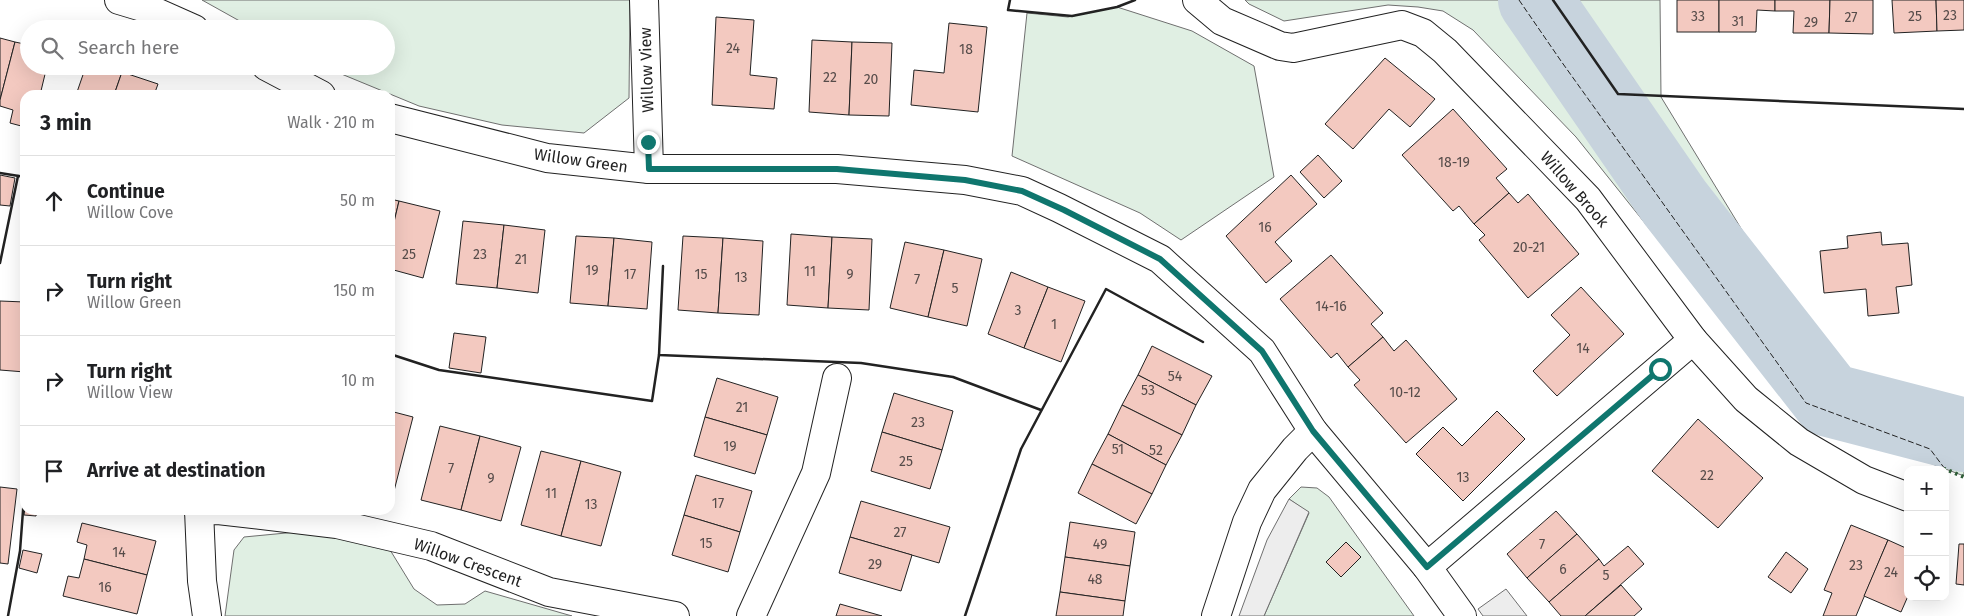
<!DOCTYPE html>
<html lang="en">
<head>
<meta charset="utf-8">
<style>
	body { margin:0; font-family:"Fira Sans",sans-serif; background:#f2f2f2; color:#202124 }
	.controls { position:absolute; right:15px; bottom:15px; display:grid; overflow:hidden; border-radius:10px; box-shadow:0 5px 20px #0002 }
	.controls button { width:45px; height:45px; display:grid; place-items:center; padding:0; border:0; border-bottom:1px solid #e0e0e0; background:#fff; color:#202124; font:25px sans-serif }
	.stop { position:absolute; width:15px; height:15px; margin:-11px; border:4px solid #0f766e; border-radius:50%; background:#fff }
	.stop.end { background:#0f766e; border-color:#fff; box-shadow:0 1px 5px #0008 }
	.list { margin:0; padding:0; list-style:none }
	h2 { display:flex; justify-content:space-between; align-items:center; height:65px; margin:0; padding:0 20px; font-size:21px }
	h2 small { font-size:16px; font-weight:400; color:#757577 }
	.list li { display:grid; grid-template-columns:32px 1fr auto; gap:15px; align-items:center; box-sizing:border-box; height:90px; padding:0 20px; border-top:1px solid #e0e0e0 }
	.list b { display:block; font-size:19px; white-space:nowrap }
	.list p { margin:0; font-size:16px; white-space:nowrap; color:#757577 }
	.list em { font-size:16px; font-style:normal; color:#757577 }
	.icon { flex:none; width:28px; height:28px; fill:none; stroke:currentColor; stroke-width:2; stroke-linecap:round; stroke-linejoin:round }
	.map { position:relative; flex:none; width:1964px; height:616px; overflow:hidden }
	.search { position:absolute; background:#fff; box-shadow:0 5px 20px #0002; left:20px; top:20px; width:375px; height:55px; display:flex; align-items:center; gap:12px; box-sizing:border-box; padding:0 18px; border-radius:28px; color:#757577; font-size:19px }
	.panel { position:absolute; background:#fff; box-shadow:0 5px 20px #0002; left:20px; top:90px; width:375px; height:425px; border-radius:15px }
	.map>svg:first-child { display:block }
</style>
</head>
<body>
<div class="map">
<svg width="1964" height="616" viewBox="0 0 1964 616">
	<rect width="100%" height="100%" fill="#fff"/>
	<g fill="#e0efe3" stroke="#6f6f6f">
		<polygon points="202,0 630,0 629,98 584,133 502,125 419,106 322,66 386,66 386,29 254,29"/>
		<polygon points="1245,0 1660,0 1661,97 1837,386 1964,412 1964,476 1796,412 1576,137 1473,30 1443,11 1418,7 1388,5 1284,21 1249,4"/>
		<polygon points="1117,7 1192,31 1254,66 1274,177 1181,240 1140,213 1012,156 1027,13 1068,17"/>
		<polygon points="1301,487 1317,488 1329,497 1414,616 1264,616 1309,513 1289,499"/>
		<polygon points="328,529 387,545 414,589 437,605 465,604 485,591 572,616 225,616 234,550 244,537"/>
	</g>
	<g fill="#ededed" stroke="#6f6f6f">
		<polygon points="1289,499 1309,512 1264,616 1239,616 1267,540"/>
		<polygon points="1506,589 1527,616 1483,616 1478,609"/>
	</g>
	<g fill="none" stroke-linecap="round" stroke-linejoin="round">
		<polyline stroke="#c7d3dd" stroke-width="74" points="1535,0 1675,203 1829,400 1964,435"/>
	</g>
	<g fill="#f3c9c0" stroke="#222">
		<rect x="1677" y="0" width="42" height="32"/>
		<polygon points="1719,0 1775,0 1775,11 1757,10 1756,32 1719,32"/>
		<polygon points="1775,0 1830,0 1829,33 1793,33 1794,11 1775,11"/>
		<polygon points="1830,0 1873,0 1873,34 1829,33"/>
		<polygon points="1892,0 1936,0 1937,31 1894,33"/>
		<polygon points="1936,0 1964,0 1964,30 1937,31"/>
		<polygon points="716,17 754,20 750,75 777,78 774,109 712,105"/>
		<polygon points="949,23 987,27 978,112 911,105 914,70 944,73"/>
		<polygon points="0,38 15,42 0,100"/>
		<polygon points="812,40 852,42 849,115 809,112"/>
		<polygon points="15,42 29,45 29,66 47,66 40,95 25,95 25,127 10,123 13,110 0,106 0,100"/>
		<polygon points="852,42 892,43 889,116 849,115"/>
		<polygon points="1385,58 1435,99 1410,127 1389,109 1353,149 1325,124"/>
		<polygon points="86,66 106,66 122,72 114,95 76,95"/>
		<polygon points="122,72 158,84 154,95 114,95"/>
		<polygon points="1453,109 1507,169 1496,178 1509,193 1474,224 1459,206 1453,211 1402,155"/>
		<polygon points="1318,155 1342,181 1324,198 1300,172"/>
		<polygon points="0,175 15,178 10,206 0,205"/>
		<polygon points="1291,175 1317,204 1275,242 1292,261 1266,283 1226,236"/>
		<polygon points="1509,193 1518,203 1528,194 1579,254 1528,298 1479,240 1485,235 1474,224"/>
		<polygon points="390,199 399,201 390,239"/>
		<polygon points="399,201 440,211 423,278 390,269 390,239"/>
		<polygon points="463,221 504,225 497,288 456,284"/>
		<polygon points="504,225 545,230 538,293 497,288"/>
		<polygon points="1881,232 1882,245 1908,243 1912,285 1896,287 1899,313 1868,316 1866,289 1824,293 1820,251 1848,248 1847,236"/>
		<polygon points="791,234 832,237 828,308 787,305"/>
		<polygon points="576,236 614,238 608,306 570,303"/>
		<polygon points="683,236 723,238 718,313 678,310"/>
		<polygon points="832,237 872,239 869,310 828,308"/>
		<polygon points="614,238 652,242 647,309 608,306"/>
		<polygon points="723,238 763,241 759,315 718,313"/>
		<polygon points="905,242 944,250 928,317 890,308"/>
		<polygon points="944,250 982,259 967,326 928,317"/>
		<polygon points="1331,255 1383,313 1371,324 1383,337 1348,367 1337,353 1331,358 1280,299"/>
		<polygon points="1011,272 1048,287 1024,348 988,334"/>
		<polygon points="1048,287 1085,301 1061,362 1024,348"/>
		<polygon points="1581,287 1624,334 1557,396 1533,371 1570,335 1551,315"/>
		<polygon points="0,301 25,302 25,372 0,370"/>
		<polygon points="454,333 486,337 481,373 449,368"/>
		<polygon points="1383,337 1394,351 1406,340 1457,399 1406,443 1354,385 1360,380 1348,367"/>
		<polygon points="1152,346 1212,376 1196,405 1138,375"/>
		<polygon points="1138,375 1196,405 1182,435 1122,405"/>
		<polygon points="717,378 778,397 767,435 705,417"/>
		<polygon points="894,393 953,411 942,450 882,432"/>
		<polygon points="1122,405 1182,435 1166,465 1108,434"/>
		<polygon points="390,411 413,417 394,491 390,490"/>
		<polygon points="1497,411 1525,439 1463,501 1416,454 1443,427 1462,446"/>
		<polygon points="705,417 767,435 755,474 694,456"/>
		<polygon points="1698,419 1763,478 1718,528 1652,471"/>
		<polygon points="440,426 480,436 461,510 421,500"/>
		<polygon points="882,432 942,450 930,489 871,471"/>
		<polygon points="1108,434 1166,465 1152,494 1092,464"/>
		<polygon points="480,436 521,447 501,521 461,510"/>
		<polygon points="541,451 581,461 561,536 521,525"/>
		<polygon points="581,461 621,472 601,546 561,536"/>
		<polygon points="1092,464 1152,494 1136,524 1078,493"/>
		<polygon points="696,475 752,491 740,532 684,515"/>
		<polygon points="0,487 17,489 8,564 0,563"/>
		<polygon points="861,501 950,527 939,563 850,537"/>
		<polygon points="25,508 25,510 37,510 36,516 24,515"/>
		<polygon points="1556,511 1577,534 1527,578 1507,554"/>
		<polygon points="684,515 740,532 728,572 672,555"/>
		<polygon points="1070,522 1135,532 1130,566 1065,557"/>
		<polygon points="82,523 156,541 147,575 84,559 87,545 77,542"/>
		<polygon points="1851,525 1888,540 1856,616 1823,616 1832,593 1824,590"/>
		<polygon points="1577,534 1599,559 1549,602 1527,578"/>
		<polygon points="850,537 912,555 901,591 839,573"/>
		<polygon points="1888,540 1908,549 1908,596 1901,612 1864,596"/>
		<polygon points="1346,542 1361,557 1341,577 1326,562"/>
		<polygon points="1959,544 1964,544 1964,585 1956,584"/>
		<polygon points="1628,546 1644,564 1585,616 1561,616 1549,602 1599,559 1604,566"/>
		<polygon points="23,550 42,554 37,573 19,568"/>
		<polygon points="1786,552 1808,569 1791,593 1768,577"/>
		<polygon points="1065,557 1130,566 1125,601 1060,592"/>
		<polygon points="84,559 147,575 137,614 63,596 68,576 79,578"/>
		<polygon points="1621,585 1642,609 1634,616 1585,616"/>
		<polygon points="1060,592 1125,601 1123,616 1056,616"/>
		<polygon points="840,604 882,616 836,616"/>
	</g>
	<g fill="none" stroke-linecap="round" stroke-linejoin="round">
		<defs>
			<g id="minor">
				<polyline points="119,0 149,9 194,29"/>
				<polyline points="644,0 649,169"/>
				<polyline points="1197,0 1222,21 1280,46 1293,48 1402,25 1423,33 1445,51 1588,199 1693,340 1746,399 1799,442 1864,480 1908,497"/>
				<polyline points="266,66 321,95"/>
				<polyline points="390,118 547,158 649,169 837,169 965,180 1022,191 1059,208 1160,259 1262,351 1313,431 1427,567 1462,616"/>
				<polyline points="199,510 202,581 207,616"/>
				<polyline points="199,511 218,510 337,524 431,546 549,592 675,616"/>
				<polyline points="1427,567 1693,340"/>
				<polyline points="751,616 816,473 837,378"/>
				<polyline points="1216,616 1247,522 1262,490 1295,449 1313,431"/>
			</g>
		</defs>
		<use href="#minor" stroke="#222" stroke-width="30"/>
		<use href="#minor" stroke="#fff" stroke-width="28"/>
		<polyline stroke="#2f5e38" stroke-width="4" stroke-dasharray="2.5 4" stroke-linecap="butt" points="1945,471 1945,469 1964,477"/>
		<polyline stroke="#222" stroke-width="1" stroke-dasharray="6 2.5" stroke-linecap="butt" points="1519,0 1561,61 1806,403 1930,449 1945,469"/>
		<g stroke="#222" stroke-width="2.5">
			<polyline points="1010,0 1008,10 1072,16 1117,7 1135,0"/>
			<polyline points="1553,0 1618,94 1964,109"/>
			<polyline points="0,173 25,177"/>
			<polyline points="0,263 18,176"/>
			<polyline points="663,266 659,355 861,363 953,377 1041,410"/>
			<polyline points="390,354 439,370 652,401 659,355"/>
			<polyline points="8,616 20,551 25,484"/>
			<polyline points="965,616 1021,449 1106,289 1203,342"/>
		</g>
	</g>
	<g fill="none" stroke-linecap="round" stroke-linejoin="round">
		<polyline stroke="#0f766e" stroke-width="6" points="648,142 649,169 837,169 965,180 1022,191 1064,210 1160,259 1262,351 1313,431 1427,567 1660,369"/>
	</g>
	<g text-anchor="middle" stroke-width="4" stroke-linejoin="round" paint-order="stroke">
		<g font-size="14" fill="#564c4a">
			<text x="1950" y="20">23</text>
			<text x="1698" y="21">33</text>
			<text x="1915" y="21">25</text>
			<text x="1851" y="22">27</text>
			<text x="1738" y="26">31</text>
			<text x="1811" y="27">29</text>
			<text x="733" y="53">24</text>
			<text x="966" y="54">18</text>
			<text x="830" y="82">22</text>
			<text x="871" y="84">20</text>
			<text x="1454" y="167">18-19</text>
			<text x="1265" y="232">16</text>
			<text x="1529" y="252">20-21</text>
			<text x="409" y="259">25</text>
			<text x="480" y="259">23</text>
			<text x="521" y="264">21</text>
			<text x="592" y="275">19</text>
			<text x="810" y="276">11</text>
			<text x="630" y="279">17</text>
			<text x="701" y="279">15</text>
			<text x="850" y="279">9</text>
			<text x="741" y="282">13</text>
			<text x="917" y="284">7</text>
			<text x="955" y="293">5</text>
			<text x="1331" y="311">14-16</text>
			<text x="1018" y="315">3</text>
			<text x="1054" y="329">1</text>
			<text x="1583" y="353">14</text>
			<text x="1175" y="381">54</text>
			<text x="1148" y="395">53</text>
			<text x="1405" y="397">10-12</text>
			<text x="742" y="412">21</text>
			<text x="918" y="427">23</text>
			<text x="730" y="451">19</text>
			<text x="1118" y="454">51</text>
			<text x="1156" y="455">52</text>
			<text x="906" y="466">25</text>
			<text x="451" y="473">7</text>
			<text x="1707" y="480">22</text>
			<text x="1463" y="482">13</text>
			<text x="491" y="483">9</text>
			<text x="551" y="498">11</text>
			<text x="718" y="508">17</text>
			<text x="591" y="509">13</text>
			<text x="900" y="537">27</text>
			<text x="706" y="548">15</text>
			<text x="1100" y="549">49</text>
			<text x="1542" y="549">7</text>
			<text x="119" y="557">14</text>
			<text x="875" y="569">29</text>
			<text x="1856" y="570">23</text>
			<text x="1563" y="574">6</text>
			<text x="1891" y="577">24</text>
			<text x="1606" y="580">5</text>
			<text x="1095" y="584">48</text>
			<text x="105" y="592">16</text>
		</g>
		<g font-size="16" fill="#222" stroke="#fff">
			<text transform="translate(646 70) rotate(-92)" y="6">Willow View</text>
			<text transform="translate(581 160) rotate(8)" y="6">Willow Green</text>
			<text transform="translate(1575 189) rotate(49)" y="6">Willow Brook</text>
			<text transform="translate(468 562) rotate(20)" y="6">Willow Crescent</text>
		</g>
	</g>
</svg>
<div class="controls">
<button>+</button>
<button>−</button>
<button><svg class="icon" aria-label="locate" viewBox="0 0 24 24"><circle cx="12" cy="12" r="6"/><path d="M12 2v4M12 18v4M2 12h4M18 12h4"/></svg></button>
</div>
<div class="stop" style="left:1660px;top:369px"></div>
<div class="stop end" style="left:648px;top:142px"></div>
<div class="search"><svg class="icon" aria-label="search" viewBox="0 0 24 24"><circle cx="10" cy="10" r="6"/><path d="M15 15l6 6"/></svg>Search here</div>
<section class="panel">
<h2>3 min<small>Walk · 210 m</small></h2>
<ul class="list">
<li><svg class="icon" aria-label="ahead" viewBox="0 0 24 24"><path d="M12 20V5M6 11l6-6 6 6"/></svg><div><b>Continue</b><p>Willow Cove</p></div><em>50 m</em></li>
<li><svg class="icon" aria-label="right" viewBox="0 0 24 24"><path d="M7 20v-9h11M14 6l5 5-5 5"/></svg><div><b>Turn right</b><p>Willow Green</p></div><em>150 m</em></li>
<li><svg class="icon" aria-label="right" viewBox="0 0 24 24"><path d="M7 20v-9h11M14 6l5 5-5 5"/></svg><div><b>Turn right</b><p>Willow View</p></div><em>10 m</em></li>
<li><svg class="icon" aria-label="arrive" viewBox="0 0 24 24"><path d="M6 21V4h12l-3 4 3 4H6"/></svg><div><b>Arrive at destination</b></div></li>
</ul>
</section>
</div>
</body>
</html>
